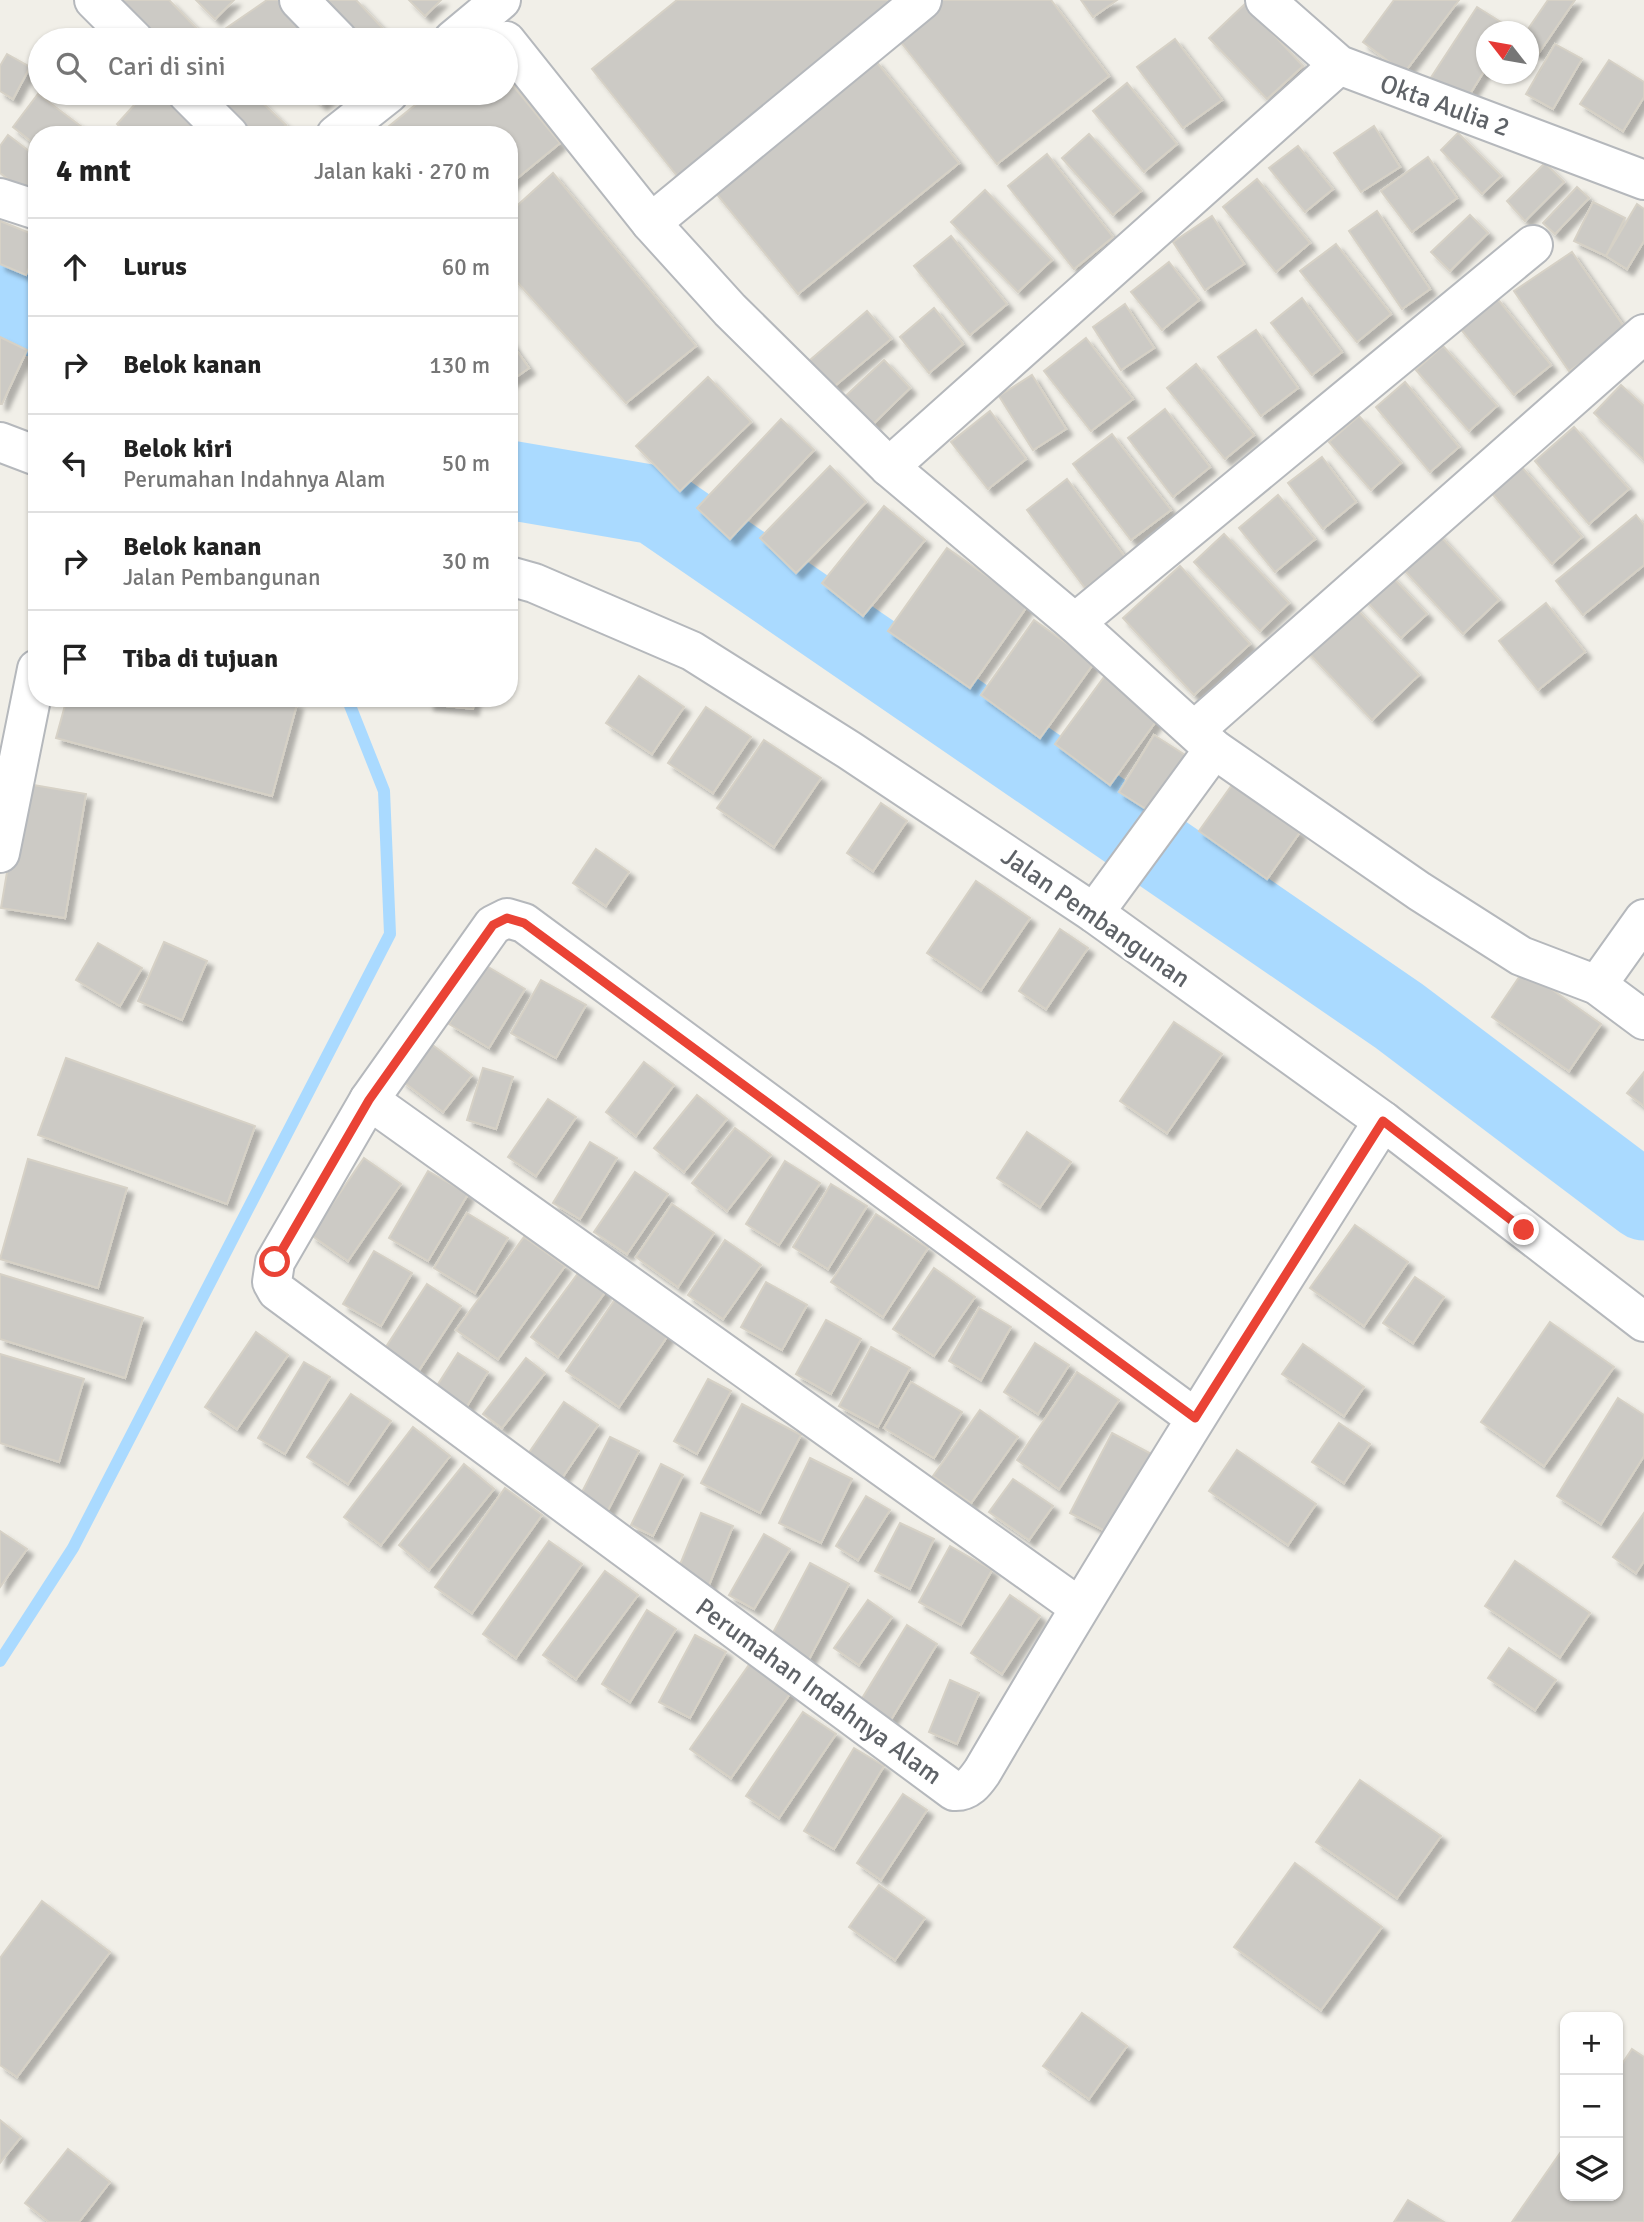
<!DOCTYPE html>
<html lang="id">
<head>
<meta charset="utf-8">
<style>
	body { margin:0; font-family:Signika,sans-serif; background:#f6f6f6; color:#222 }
	.controls { position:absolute; right:21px; bottom:21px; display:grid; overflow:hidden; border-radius:14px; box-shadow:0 2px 5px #0004 }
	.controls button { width:63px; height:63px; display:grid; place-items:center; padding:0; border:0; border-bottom:2px solid #e0e0e0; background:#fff; color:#222; font:35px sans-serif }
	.compass { position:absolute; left:1476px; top:21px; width:63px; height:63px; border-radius:50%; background:#fff; box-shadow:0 2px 5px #0004; rotate:301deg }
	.stop { position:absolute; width:21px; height:21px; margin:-16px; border:5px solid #ea4335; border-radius:50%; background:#fff }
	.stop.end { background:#ea4335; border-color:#fff; box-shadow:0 2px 7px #0008 }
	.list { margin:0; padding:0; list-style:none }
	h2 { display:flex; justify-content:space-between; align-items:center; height:91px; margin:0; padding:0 28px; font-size:30px }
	h2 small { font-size:23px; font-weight:400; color:#767676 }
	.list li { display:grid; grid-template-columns:46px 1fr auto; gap:21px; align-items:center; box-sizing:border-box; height:98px; padding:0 28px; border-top:2px solid #e0e0e0 }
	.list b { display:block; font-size:26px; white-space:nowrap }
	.list p { margin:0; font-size:23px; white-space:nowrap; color:#767676 }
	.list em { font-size:23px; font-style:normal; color:#767676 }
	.icon { flex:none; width:38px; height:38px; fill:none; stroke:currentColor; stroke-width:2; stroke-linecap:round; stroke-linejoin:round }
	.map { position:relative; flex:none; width:1644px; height:2222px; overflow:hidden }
	.search { position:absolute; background:#fff; box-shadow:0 2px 5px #0004; left:28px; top:28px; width:490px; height:77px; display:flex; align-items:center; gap:18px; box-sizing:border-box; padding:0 24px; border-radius:38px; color:#767676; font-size:26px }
	.panel { position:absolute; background:#fff; box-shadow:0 2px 5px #0004; left:28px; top:126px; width:490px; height:581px; border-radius:28px }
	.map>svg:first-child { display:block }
</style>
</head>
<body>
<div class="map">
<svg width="1644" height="2222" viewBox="0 0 1644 2222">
	<defs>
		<filter id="shadow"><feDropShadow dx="6" dy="6" stdDeviation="2" flood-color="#0004"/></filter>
	</defs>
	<rect width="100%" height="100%" fill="#f1efe8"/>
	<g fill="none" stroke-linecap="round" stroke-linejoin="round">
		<polyline stroke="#aadaff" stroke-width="12" points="0,1661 73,1548 390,934 384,791 347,698"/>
		<g stroke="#aadaff" stroke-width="79">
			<polyline points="0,303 37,318"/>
			<polyline points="509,480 655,505 1399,1016 1644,1201"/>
		</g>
	</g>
	<g fill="#cccac5" stroke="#d6d1c6" stroke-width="2" filter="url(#shadow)">
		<polygon points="109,0 169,0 208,40 148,40"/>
		<polygon points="196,0 234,0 215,19"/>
		<polygon points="267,0 286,0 310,35 302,40 229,40 222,31"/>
		<polygon points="317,0 356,0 389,35 383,40 354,40"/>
		<polygon points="409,0 441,0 425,16"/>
		<polygon points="677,0 895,0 678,177 592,69"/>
		<polygon points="942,0 1051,0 1109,76 997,164 896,36"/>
		<polygon points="1081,0 1117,0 1093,17"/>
		<polygon points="1394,0 1459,0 1404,73 1363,42"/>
		<polygon points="1548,0 1575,0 1538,54 1528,47 1528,32 1526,32"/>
		<polygon points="1245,4 1303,66 1267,99 1209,38"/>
		<polygon points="1477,7 1512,29 1510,32 1486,32 1486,68 1465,102 1430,79"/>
		<polygon points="1175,39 1222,100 1183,128 1137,67"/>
		<polygon points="1555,44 1582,59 1553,109 1526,94"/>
		<polygon points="7,54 30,67 13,99 0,91 0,66"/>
		<polygon points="875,60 959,163 798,294 715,192"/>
		<polygon points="1609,60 1644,82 1644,97 1623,131 1580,104"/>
		<polygon points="506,77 560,143 509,185 509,135 394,135 388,127 430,93 506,93"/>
		<polygon points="1127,83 1177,144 1144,172 1093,111"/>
		<polygon points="145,93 167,93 203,125 194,135 128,135 117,124"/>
		<polygon points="223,93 252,93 286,125 276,135 247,135 214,103"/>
		<polygon points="310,93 334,93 321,104"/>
		<polygon points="38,94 90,133 89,135 37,135 37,146 13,127"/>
		<polygon points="1374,126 1400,167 1361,192 1334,153"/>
		<polygon points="1458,133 1501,176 1482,194 1441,150"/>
		<polygon points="1089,134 1141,191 1113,215 1062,158"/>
		<polygon points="8,135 37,157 37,188 30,196 0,173 0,146"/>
		<polygon points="1298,146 1333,189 1305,212 1269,168"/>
		<polygon points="1047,154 1113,237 1074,269 1008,186"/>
		<polygon points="1428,157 1457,198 1412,232 1381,191"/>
		<polygon points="1545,163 1564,182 1525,221 1507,201"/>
		<polygon points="553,173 696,346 626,403 509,273 509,213"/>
		<polygon points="1257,179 1310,243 1276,272 1223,207"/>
		<polygon points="1577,187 1589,198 1555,234 1543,223"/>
		<polygon points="985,190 1052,260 1018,292 951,222"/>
		<polygon points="1593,202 1625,218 1606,256 1574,241"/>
		<polygon points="1637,204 1644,209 1644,241 1627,269 1606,256"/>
		<polygon points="1377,211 1430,289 1402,309 1349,231"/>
		<polygon points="1470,215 1488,233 1450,271 1431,252"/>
		<polygon points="1212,216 1244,264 1205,290 1173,242"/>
		<polygon points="0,221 37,236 37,249 26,275 0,264"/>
		<polygon points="951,236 1007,304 970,335 914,266"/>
		<polygon points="1336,244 1391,314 1357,342 1300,271"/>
		<polygon points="1572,252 1627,331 1569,371 1514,291"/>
		<polygon points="1169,262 1199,300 1162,330 1131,292"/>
		<polygon points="1496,297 1551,365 1514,395 1459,327"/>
		<polygon points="1302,298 1342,352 1312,375 1271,323"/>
		<polygon points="1125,304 1154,348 1121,370 1093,327"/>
		<polygon points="934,308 963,344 929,373 900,337"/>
		<polygon points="867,311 891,339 831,389 809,361"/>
		<polygon points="1256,330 1298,388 1261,416 1218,357"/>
		<polygon points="0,337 27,350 2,404 0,404"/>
		<polygon points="1086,338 1133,399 1091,431 1044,371"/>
		<polygon points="509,340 529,368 509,382"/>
		<polygon points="1443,346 1497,406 1469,431 1416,370"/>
		<polygon points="884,360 910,388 866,431 839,402"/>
		<polygon points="1196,364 1254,435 1225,459 1167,388"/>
		<polygon points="1032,375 1066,429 1033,450 999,396"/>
		<polygon points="708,377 751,422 680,491 636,446"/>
		<polygon points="1405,382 1459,447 1430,472 1376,407"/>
		<polygon points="1621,385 1644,406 1644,460 1594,413"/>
		<polygon points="1165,409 1210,467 1173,497 1128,438"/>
		<polygon points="990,411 1026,459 988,489 951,442"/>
		<polygon points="1359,416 1401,463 1371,490 1329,442"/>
		<polygon points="781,419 814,450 730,539 697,508"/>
		<polygon points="1574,427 1629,489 1589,524 1535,461"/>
		<polygon points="1112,434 1171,510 1131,540 1073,464"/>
		<polygon points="1322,457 1356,502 1323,529 1288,483"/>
		<polygon points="1520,465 1582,537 1552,564 1490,491"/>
		<polygon points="830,466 866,502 796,573 760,538"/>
		<polygon points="1067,479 1125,557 1085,588 1027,510"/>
		<polygon points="1278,495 1315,539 1275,572 1239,528"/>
		<polygon points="884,506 925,540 863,616 822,583"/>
		<polygon points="1636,515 1644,525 1644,565 1583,615 1556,581"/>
		<polygon points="1431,526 1499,600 1463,634 1395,560"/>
		<polygon points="1224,534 1289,603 1260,631 1194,562"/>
		<polygon points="947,548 1028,605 970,688 888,631"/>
		<polygon points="1180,566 1250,644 1194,695 1123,618"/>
		<polygon points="1383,567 1427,614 1401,638 1357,591"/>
		<polygon points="1350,602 1419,675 1372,720 1303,647"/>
		<polygon points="1546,603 1585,652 1538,690 1499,641"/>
		<polygon points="1034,620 1094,663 1040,738 981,695"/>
		<polygon points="1107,673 1162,713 1110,785 1055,744"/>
		<polygon points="639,676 684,707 652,754 606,723"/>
		<polygon points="67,698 277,698 297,704 272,796 56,738"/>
		<polygon points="429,698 474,698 473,709 428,704"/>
		<polygon points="706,707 751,737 713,793 668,763"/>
		<polygon points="1154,735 1193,760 1157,816 1119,792"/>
		<polygon points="764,740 821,778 774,847 717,808"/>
		<polygon points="22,783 86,794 65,918 1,908"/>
		<polygon points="1232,785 1300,832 1267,879 1199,831"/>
		<polygon points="881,803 907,821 873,871 847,853"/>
		<polygon points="596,849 629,872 606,906 573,883"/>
		<polygon points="976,881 1030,918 981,990 927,953"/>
		<polygon points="1060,929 1088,948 1046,1009 1019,991"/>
		<polygon points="164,942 207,961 182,1020 138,1001"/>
		<polygon points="98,943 142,968 120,1006 76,980"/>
		<polygon points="485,965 525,989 489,1048 449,1024"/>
		<polygon points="1524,970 1601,1024 1569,1071 1492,1017"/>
		<polygon points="541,980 586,1005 556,1058 511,1033"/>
		<polygon points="1174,1022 1222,1054 1167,1133 1120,1101"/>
		<polygon points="430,1043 472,1075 443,1112 401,1080"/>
		<polygon points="66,1058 255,1126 227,1204 38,1135"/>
		<polygon points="644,1062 674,1085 636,1136 606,1112"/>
		<polygon points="483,1068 513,1077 496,1129 467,1120"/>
		<polygon points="1644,1072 1644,1106 1627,1093"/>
		<polygon points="697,1095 727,1119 684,1172 654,1148"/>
		<polygon points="548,1099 576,1117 536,1176 508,1157"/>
		<polygon points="735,1128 771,1155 727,1211 692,1183"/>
		<polygon points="1027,1132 1071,1162 1040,1207 997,1178"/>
		<polygon points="590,1142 617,1158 580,1219 553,1203"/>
		<polygon points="364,1158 401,1184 348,1261 311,1235"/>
		<polygon points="28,1159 127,1188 98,1288 0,1259"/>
		<polygon points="785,1161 820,1183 779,1245 746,1224"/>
		<polygon points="428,1171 468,1194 428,1261 389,1238"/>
		<polygon points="635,1172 668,1194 627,1254 594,1232"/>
		<polygon points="831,1184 867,1206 828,1269 793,1247"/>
		<polygon points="672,1204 714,1233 678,1287 636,1257"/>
		<polygon points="467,1213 508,1238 475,1293 434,1268"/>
		<polygon points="876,1214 928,1248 883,1317 831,1282"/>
		<polygon points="1355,1225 1408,1262 1364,1326 1310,1288"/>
		<polygon points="524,1237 565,1266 498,1359 456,1330"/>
		<polygon points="725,1240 761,1265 723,1319 688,1295"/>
		<polygon points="374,1251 412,1273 381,1326 343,1304"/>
		<polygon points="934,1268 975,1297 934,1356 893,1329"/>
		<polygon points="579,1272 606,1291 558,1357 531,1337"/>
		<polygon points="0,1274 143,1318 125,1378 0,1339"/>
		<polygon points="1415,1277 1444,1297 1413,1343 1383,1323"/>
		<polygon points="766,1282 807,1305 782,1350 741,1327"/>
		<polygon points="427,1284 461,1306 414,1378 380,1356"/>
		<polygon points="616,1298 669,1334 619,1407 566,1371"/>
		<polygon points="979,1308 1011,1327 981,1380 949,1361"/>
		<polygon points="826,1320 861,1339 831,1394 796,1374"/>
		<polygon points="1550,1322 1614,1367 1544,1466 1481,1422"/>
		<polygon points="256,1332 288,1355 237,1429 205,1407"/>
		<polygon points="1035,1343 1069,1365 1038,1414 1004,1392"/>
		<polygon points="1303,1344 1364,1387 1344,1416 1282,1374"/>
		<polygon points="871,1347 910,1368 878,1427 839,1406"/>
		<polygon points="458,1353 488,1372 464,1411 433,1392"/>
		<polygon points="0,1354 84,1379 59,1462 0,1443"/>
		<polygon points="526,1358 545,1373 502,1428 483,1414"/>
		<polygon points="304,1362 330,1377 285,1454 258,1438"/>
		<polygon points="1077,1372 1119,1400 1059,1489 1017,1460"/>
		<polygon points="708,1379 731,1391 697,1454 674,1441"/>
		<polygon points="911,1382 962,1412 934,1458 884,1428"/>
		<polygon points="351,1394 391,1421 348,1484 307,1457"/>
		<polygon points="1618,1398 1644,1415 1644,1456 1601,1524 1557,1496"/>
		<polygon points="564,1402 598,1425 562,1478 528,1454"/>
		<polygon points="742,1404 801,1435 760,1513 701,1483"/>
		<polygon points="980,1410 1018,1437 971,1503 933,1476"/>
		<polygon points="1339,1423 1370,1444 1344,1483 1312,1462"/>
		<polygon points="413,1427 450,1456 381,1545 344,1517"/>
		<polygon points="1112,1433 1155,1456 1113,1535 1070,1513"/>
		<polygon points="610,1437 639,1451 607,1512 579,1498"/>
		<polygon points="1237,1450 1316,1504 1288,1545 1209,1491"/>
		<polygon points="810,1458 852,1479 821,1543 779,1523"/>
		<polygon points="464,1464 494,1489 429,1570 399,1545"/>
		<polygon points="661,1464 683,1475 653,1536 631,1525"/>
		<polygon points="1013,1479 1053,1506 1029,1540 989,1512"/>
		<polygon points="505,1488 542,1515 472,1613 435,1587"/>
		<polygon points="866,1496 890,1510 858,1560 836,1546"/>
		<polygon points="701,1513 733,1526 707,1590 675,1577"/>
		<polygon points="1644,1513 1644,1561 1636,1573 1613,1557"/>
		<polygon points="900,1523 934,1539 910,1589 875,1571"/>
		<polygon points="0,1531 27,1549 0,1587"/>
		<polygon points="764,1534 790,1549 754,1609 729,1595"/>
		<polygon points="549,1541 582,1564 516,1658 483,1634"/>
		<polygon points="950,1546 992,1570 961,1625 919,1602"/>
		<polygon points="1515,1561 1590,1613 1560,1657 1485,1606"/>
		<polygon points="810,1563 849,1584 807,1663 768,1642"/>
		<polygon points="605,1571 638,1595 576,1679 543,1655"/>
		<polygon points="1010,1595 1040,1616 1002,1674 971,1653"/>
		<polygon points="868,1600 892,1617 859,1665 834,1648"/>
		<polygon points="647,1610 676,1629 630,1702 602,1684"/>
		<polygon points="907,1625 937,1644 889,1723 858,1705"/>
		<polygon points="695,1635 726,1652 690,1718 659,1702"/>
		<polygon points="1509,1648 1556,1680 1535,1710 1488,1678"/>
		<polygon points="751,1662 792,1691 731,1778 690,1749"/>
		<polygon points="950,1680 979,1693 957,1744 929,1732"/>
		<polygon points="803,1712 836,1734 779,1818 746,1796"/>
		<polygon points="854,1748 884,1766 834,1849 804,1831"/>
		<polygon points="1360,1780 1441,1836 1397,1898 1316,1842"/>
		<polygon points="903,1794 927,1810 881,1880 857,1863"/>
		<polygon points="1295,1863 1382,1927 1321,2010 1234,1947"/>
		<polygon points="879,1885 925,1918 895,1960 849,1927"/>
		<polygon points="42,1901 110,1952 17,2077 0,2065 0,1958"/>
		<polygon points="1082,2013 1127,2046 1089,2099 1043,2066"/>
		<polygon points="1632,2049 1644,2057 1644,2222 1512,2222 1565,2146 1565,2196 1618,2196 1618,2070"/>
		<polygon points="0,2120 21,2137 0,2163"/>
		<polygon points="68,2149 110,2182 79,2222 49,2222 25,2203"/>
		<polygon points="1408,2200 1444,2222 1394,2222"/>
	</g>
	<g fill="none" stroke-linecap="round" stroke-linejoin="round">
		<defs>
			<g id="minor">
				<polyline points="94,0 134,40"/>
				<polyline points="299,0 338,40"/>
				<polyline points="1265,0 1339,65 1644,180"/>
				<polyline points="453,40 501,0"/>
				<polyline points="506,41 651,223 730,310 889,467 1075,623 1214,749 1419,891 1521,956 1597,985 1644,1020"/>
				<polyline points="187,93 229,135"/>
				<polyline points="336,135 389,93"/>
				<polyline points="0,198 37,210"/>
				<polyline points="651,223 922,0"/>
				<polyline points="0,442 37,456"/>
				<polyline points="889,467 1339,65"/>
				<polyline points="509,576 534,583 692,651 849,750 1094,913 1383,1121 1644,1322"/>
				<polyline points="1075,623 1533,245"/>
				<polyline points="1195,730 1644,334"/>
				<polyline points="0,853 37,669"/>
				<polyline points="1094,913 1214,749"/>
				<polyline points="1597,985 1644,919"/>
				<polyline points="369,1100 1079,1607"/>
				<path d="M1195,1418L524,923L507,918L493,925L369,1100L275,1262L272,1282L277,1291L954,1791C968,1792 975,1782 982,1772C1111,1552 1247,1336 1383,1121"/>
			</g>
		</defs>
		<use href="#minor" stroke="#b5b8bc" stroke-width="42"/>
		<use href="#minor" stroke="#fff" stroke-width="38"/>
	</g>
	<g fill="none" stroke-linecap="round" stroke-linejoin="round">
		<polyline stroke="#ea4335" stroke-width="9" points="275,1262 369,1100 493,925 507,918 524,923 1195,1418 1383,1121 1524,1230"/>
	</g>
	<g text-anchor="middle" stroke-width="7" stroke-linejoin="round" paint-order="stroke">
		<g font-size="26" fill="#5f6368" stroke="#fff">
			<text transform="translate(1445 105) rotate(20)" y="9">Okta Aulia 2</text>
			<text transform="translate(1096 917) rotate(35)" y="9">Jalan Pembangunan</text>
			<text transform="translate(819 1691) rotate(36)" y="9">Perumahan Indahnya Alam</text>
		</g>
	</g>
</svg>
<div class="controls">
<button>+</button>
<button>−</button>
<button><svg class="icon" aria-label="layers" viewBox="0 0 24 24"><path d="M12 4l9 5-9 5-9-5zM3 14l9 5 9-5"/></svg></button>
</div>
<svg class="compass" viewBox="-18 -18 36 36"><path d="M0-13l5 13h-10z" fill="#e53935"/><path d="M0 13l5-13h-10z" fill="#767676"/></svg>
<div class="stop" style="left:275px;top:1262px"></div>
<div class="stop end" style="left:1524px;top:1230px"></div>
<div class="search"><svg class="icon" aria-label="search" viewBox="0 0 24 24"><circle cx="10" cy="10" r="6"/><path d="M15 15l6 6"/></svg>Cari di sini</div>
<section class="panel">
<h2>4 mnt<small>Jalan kaki · 270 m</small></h2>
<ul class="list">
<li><svg class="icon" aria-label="ahead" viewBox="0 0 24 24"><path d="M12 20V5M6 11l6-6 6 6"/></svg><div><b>Lurus</b></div><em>60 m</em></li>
<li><svg class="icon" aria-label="right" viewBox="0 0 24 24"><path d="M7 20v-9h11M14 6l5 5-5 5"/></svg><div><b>Belok kanan</b></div><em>130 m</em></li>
<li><svg class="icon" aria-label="left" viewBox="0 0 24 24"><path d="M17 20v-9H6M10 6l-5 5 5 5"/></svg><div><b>Belok kiri</b><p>Perumahan Indahnya Alam</p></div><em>50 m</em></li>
<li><svg class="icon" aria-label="right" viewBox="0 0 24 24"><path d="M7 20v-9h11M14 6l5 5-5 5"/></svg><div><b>Belok kanan</b><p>Jalan Pembangunan</p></div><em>30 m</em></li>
<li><svg class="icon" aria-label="arrive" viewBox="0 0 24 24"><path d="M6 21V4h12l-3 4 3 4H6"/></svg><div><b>Tiba di tujuan</b></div></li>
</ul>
</section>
</div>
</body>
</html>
